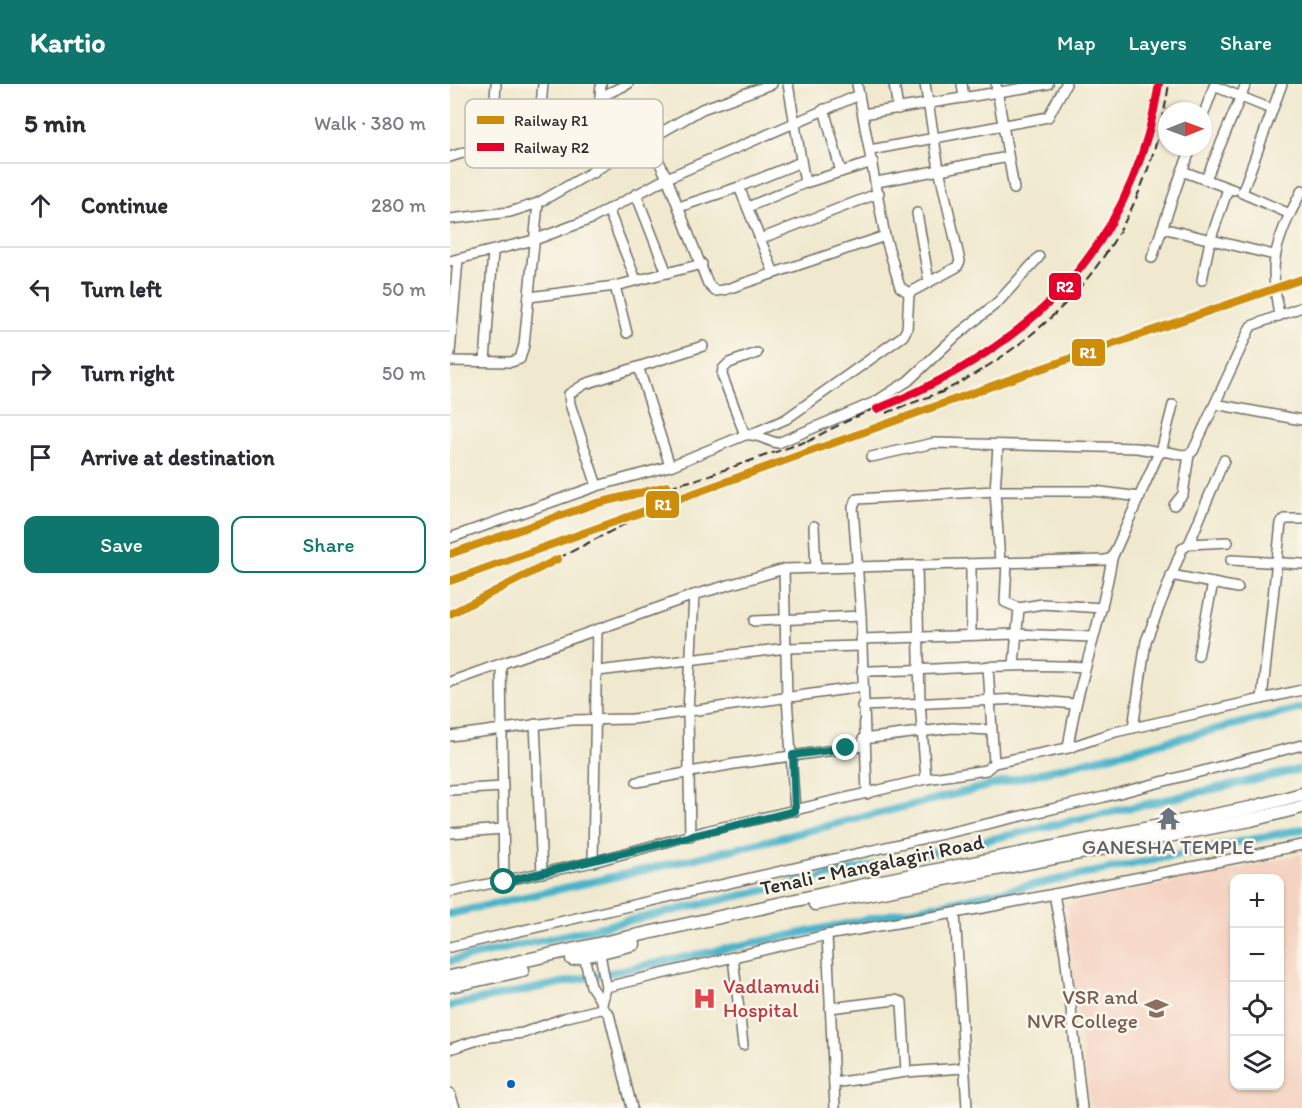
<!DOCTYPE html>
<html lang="en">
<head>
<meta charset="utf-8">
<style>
	body { margin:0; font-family:Itim,sans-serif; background:#f2f2f3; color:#2b2b33 }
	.controls { position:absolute; right:18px; bottom:18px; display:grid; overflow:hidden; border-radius:12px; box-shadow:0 2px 4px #0004 }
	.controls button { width:54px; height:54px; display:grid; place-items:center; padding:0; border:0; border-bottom:2px solid #e1e1e2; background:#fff; color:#2b2b33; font:30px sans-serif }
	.compass { position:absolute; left:708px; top:18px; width:54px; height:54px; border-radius:50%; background:#fff; box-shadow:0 2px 4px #0004; rotate:89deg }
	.stop { position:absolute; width:18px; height:18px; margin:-14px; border:4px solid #0f766e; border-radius:50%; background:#fff }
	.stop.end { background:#0f766e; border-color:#fff; box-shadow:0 2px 6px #0008 }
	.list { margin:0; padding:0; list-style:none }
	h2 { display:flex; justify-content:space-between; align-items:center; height:78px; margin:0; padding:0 24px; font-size:26px }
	h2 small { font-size:20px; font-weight:400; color:#7c7c81 }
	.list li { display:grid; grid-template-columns:39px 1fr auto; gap:18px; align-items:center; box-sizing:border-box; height:84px; padding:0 24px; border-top:2px solid #e1e1e2 }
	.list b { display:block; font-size:22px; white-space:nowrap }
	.list em { font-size:20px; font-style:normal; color:#7c7c81 }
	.actions { display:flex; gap:12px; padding:18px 24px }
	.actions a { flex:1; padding:14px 0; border:2px solid #0f766e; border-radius:12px; text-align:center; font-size:21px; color:#0f766e }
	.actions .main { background:#0f766e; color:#fff }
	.icon { flex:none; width:33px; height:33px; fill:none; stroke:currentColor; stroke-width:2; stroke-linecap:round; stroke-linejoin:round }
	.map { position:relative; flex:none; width:852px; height:1024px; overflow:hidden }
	header { display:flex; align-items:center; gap:36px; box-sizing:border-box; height:84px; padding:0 30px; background:#0f766e; color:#fff }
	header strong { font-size:28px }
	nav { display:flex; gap:33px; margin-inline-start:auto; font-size:21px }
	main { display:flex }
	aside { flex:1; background:#fff }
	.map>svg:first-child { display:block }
</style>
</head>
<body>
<header>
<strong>Kartio</strong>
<nav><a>Map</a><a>Layers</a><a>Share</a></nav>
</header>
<main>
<aside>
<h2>5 min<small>Walk · 380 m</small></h2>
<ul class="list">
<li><svg class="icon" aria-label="ahead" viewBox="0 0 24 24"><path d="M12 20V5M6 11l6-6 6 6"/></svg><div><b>Continue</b></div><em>280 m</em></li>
<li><svg class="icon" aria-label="left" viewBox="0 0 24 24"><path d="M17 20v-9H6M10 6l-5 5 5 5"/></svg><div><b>Turn left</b></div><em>50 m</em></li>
<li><svg class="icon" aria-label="right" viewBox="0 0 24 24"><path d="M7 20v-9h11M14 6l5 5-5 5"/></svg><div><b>Turn right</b></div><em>50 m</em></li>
<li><svg class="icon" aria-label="arrive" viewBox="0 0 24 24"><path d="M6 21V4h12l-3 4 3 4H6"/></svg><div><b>Arrive at destination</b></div></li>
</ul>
<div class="actions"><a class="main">Save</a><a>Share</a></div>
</aside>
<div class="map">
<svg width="852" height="1024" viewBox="0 0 852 1024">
	<rect width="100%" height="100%" fill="#fbf7ec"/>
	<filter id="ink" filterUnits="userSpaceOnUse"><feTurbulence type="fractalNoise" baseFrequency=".0167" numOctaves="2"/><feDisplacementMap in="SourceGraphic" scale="12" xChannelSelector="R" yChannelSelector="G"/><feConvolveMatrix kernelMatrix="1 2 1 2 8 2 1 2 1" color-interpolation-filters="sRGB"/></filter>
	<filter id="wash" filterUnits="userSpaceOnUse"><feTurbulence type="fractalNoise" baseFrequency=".008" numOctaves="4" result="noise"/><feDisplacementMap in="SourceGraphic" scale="24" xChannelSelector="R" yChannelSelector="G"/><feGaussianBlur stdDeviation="1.35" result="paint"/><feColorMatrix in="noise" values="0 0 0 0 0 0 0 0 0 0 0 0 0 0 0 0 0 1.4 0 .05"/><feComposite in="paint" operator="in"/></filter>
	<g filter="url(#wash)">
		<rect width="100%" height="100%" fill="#f0e9cf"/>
		<path fill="#f5d3c2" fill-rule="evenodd" d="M852,769V1024H640L622,889L617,820L803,782ZM784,794H830V1002H784Z"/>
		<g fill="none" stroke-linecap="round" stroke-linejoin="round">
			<g stroke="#4ab3c9" stroke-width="8">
				<polyline points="0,830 268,769 852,624"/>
				<polyline points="0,877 852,685"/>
				<polyline points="0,922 852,745"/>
			</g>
		</g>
	</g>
	<g filter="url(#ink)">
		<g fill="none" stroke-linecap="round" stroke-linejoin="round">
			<defs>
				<g id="minor">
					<polyline points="338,0 355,99"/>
					<polyline points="407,0 435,152 450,203 459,209 507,183 510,177 489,85 475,0"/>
					<polyline points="444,0 448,25"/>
					<polyline points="512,0 514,14"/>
					<polyline points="546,0 564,105"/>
					<polyline points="150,13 178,0"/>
					<polyline points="374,25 391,88"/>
					<polyline points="413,30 598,0"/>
					<polyline points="753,32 764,2 821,25"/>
					<polyline points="89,43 93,0"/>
					<polyline points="199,57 217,94 258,200 265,207 274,206 435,152"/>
					<polyline points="42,59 46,0"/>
					<polyline points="742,63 732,87 784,106"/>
					<polyline points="420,66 598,33 616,0"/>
					<polyline points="0,73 149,25"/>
					<polyline points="144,89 151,0"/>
					<polyline points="756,95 796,0"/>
					<polyline points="427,98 558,73"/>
					<polyline points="289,103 324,189"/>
					<polyline points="186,110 217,189"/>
					<polyline points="229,123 289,103 351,78"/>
					<polyline points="298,123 355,99 423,78"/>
					<polyline points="158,125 186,196"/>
					<polyline points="467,129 479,198"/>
					<polyline points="840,130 852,106"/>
					<polyline points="0,135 60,128 88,119 252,25 322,0"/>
					<polyline points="712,144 824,171"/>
					<polyline points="310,155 429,109"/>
					<polyline points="702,174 732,87"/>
					<polyline points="0,177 84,156 141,135 217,94 409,11"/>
					<polyline points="752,196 760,157 778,105"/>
					<polyline points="165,202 177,249"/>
					<polyline points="79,213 165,202 252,180"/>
					<path d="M829,232C822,186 820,173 840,130L792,109L832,0"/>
					<polyline points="0,269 8,175"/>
					<polyline points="0,277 61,278 70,275 74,261 88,119"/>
					<polyline points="35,277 43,168"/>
					<polyline points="189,285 220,382"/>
					<polyline points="765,320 852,336"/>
					<polyline points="304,349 336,335 453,252 457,245 459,209"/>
					<path d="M295,351C307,349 316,357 328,359L425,318L458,297L506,252L548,218L589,173"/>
					<polyline points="548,362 545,407 550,478"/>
					<polyline points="421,373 484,359 687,364 711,368 723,321"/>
					<polyline points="147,402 120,320 119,310 135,300 253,262"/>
					<polyline points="724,421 733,410 739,371"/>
					<polyline points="364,442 366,484"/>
					<polyline points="0,454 147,402 220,382 295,351 272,291 273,285 279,279 307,269"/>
					<polyline points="739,460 774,376"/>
					<polyline points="781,476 852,480"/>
					<polyline points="557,478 555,518 569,524 564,581"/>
					<polyline points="467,481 470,619 476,695"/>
					<polyline points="334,485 337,614 345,727"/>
					<polyline points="721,491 788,504"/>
					<polyline points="569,524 592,520 652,524"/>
					<polyline points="304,537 411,532"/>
					<polyline points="521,550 521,480"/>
					<polyline points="411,555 565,550 642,553"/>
					<polyline points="748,572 763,499"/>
					<polyline points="51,580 54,798"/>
					<polyline points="538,582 544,679"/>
					<polyline points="148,587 337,564 411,562"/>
					<path d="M412,587C486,587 560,578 634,583"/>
					<path d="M0,598L244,511L334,485L655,476L662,474L707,373L711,368C723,366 734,376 743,367L801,242L852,223"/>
					<polyline points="812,615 831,439 835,435 852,435"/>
					<polyline points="412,622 571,615 624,620"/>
					<polyline points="85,640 92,789"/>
					<polyline points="683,644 696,557 732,465 739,460 778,458"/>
					<polyline points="0,652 121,636 183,635 412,603"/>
					<polyline points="413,655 502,644 541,646"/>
					<path d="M618,664C627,599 652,538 662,474"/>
					<polyline points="187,698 284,680 413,662"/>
					<polyline points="0,706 53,703"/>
					<polyline points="417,710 411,532 403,423 407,415 545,407 644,407 690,413"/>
					<polyline points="0,749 53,745"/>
					<polyline points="240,753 238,628 244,511"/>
					<polyline points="143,778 147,546"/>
					<polyline points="0,808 143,778 256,747 476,695 536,686 544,679 618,664 665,648 852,606"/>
					<polyline points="604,810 615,870 632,1024"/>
					<polyline points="505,829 517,1024"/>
					<polyline points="377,851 385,1024"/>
					<polyline points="0,863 654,713 852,661"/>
					<polyline points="133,868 141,902 152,919"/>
					<polyline points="283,873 293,961"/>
					<polyline points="156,903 377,851 533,824 852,761"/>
					<polyline points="152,924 159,930 182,1024"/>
					<polyline points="380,924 445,916 452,918 456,988"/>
					<polyline points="0,965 34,954 73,949 117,933 151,925 156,903 149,864"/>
					<polyline points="384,999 456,988 513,984"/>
					<polyline points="0,1009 5,1024"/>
				</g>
				<g id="major">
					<polyline points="365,820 801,736 852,723"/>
					<polyline points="122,875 184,860"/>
					<polyline points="0,893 432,797 800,724 852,710"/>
					<polyline points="0,902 73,886"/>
				</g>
			</defs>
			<use href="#minor" stroke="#706e64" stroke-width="12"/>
			<use href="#major" stroke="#706e64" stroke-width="15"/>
			<use href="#minor" stroke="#fff" stroke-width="9"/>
			<use href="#major" stroke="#fff" stroke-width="12"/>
			<g stroke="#2b2b2b" stroke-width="2" stroke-dasharray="9 4.5" stroke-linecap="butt">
				<path d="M488,310C620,244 696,147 719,0"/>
				<polyline points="436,329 494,307"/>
				<path d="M357,358C404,331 456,312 504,288C617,233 689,121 709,0"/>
				<polyline points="341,374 388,352"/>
				<polyline points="0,470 144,420 245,396 363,355"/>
				<polyline points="0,530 214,420"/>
			</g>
			<defs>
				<g id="rail-1">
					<polyline points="0,470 144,420 218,402"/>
					<polyline points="0,497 567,293 852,195"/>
					<polyline points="0,530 108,475"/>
				</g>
				<path id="rail-2" d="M427,325C579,264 682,167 709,0"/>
			</defs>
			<use href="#rail-1" stroke="#fbf7ec" stroke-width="12"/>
			<use href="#rail-2" stroke="#fbf7ec" stroke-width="12"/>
			<use href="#rail-1" stroke="#ce8d09" stroke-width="8"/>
			<use href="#rail-2" stroke="#e4002b" stroke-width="8"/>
		</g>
	</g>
	<g fill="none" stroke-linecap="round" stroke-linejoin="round" filter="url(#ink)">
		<polyline stroke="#0f766e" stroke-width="8" points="54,798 345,727 343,671 396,664"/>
	</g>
	<defs>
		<symbol id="temple-bare" viewBox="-9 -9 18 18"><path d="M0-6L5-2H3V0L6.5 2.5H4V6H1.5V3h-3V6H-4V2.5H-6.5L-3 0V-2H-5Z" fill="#6b7280" stroke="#fbf7ec" stroke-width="2.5" paint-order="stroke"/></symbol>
		<symbol id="hospital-bare" viewBox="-9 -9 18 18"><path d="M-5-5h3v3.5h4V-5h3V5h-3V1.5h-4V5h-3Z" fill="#e0444e" stroke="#fbf7ec" stroke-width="2.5" paint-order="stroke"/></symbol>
		<symbol id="university-bare" viewBox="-9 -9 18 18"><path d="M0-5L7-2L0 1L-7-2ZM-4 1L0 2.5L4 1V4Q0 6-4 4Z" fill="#8d6e63" stroke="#fbf7ec" stroke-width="2.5" paint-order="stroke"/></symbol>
	</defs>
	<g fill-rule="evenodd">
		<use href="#temple-bare" x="702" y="718" width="33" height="33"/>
		<use href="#hospital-bare" x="238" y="898" width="33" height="33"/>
		<use href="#university-bare" x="690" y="908" width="33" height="33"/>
	</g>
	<circle fill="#0065bd" stroke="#fbf7ec" stroke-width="2" cx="61" cy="1000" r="5"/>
	<g text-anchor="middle" stroke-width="5" stroke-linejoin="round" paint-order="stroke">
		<g font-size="21" fill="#5b616d" stroke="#fbf7ec">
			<text x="718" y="770">GANESHA TEMPLE</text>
		</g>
		<g font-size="21" fill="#2b2b2b" stroke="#fbf7ec">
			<text transform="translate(422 781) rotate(-12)" y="7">Tenali - Mangalagiri Road</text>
		</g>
		<g font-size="21" fill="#be3a42" stroke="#fbf7ec" text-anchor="start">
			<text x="273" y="909">Vadlamudi<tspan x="273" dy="24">Hospital</tspan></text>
		</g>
		<g font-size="21" fill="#785e54" stroke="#fbf7ec" text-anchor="end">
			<text x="688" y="920">VSR and<tspan x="688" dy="24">NVR College</tspan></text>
		</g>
	</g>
	<rect x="15" y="15" width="198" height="69" rx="9" fill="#fbf7ec" stroke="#bdbab2" stroke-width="1.5"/>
	<rect x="27" y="32" width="27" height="8" fill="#ce8d09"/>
	<rect x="27" y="59" width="27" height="8" fill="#e4002b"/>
	<g font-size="16" fill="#2b2b2b">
		<text x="64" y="42">Railway R1</text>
		<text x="64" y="69">Railway R2</text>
	</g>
	<g stroke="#fbf7ec" stroke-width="2">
		<rect x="598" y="188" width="34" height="29" rx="6" fill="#e4002b"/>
		<rect x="621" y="254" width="35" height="29" rx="6" fill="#ce8d09"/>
		<rect x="195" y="406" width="35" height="29" rx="6" fill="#ce8d09"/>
	</g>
	<g font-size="16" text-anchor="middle" font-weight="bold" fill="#fff">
		<text x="615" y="208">R2</text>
		<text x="638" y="274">R1</text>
		<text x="213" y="426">R1</text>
	</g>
</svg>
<div class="controls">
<button>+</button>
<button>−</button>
<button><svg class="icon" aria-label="locate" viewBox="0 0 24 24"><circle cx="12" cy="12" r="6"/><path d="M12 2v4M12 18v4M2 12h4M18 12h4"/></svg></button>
<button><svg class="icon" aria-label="layers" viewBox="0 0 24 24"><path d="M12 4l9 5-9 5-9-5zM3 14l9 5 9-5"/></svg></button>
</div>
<svg class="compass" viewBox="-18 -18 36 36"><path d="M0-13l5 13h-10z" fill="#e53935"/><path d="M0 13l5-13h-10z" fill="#7c7c81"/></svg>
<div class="stop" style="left:54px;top:798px"></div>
<div class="stop end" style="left:396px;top:664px"></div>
</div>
</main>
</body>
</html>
